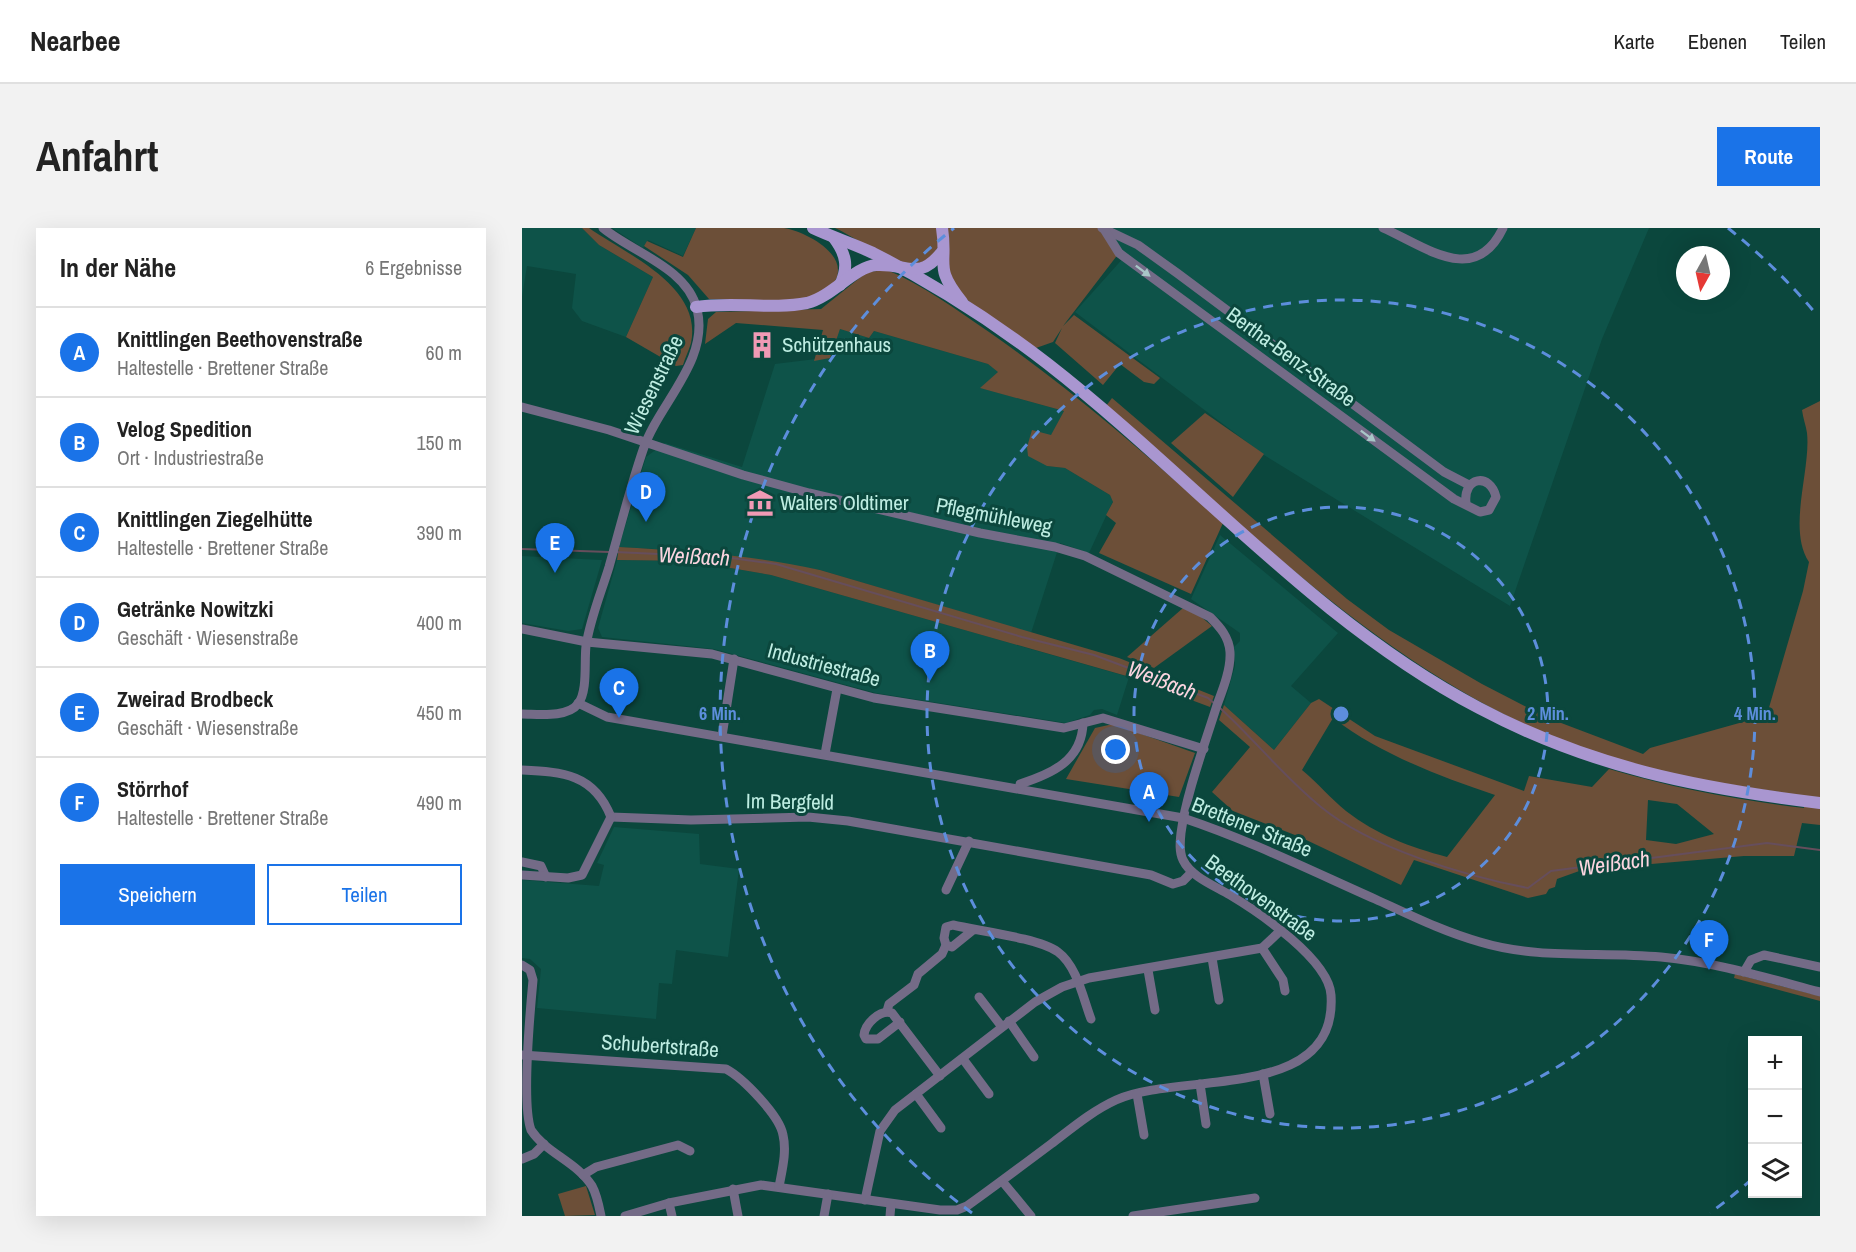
<!DOCTYPE html>
<html lang="de">
<head>
<meta charset="utf-8">
<style>
	body { margin:0; font-family:"Archivo Narrow",sans-serif; background:#f2f2f2; color:#222 }
	.controls { position:absolute; right:18px; bottom:18px; display:grid; overflow:hidden; border-radius:0px; box-shadow:0 6px 24px #0002 }
	.controls button { width:54px; height:54px; display:grid; place-items:center; padding:0; border:0; border-bottom:2px solid #e0e0e0; background:#fff; color:#222; font:30px sans-serif }
	.compass { position:absolute; left:1154px; top:18px; width:54px; height:54px; border-radius:50%; background:#fff; box-shadow:0 6px 24px #0002; rotate:188deg }
	.you { position:absolute; left:594px; top:522px; width:21px; height:21px; margin:-15px; border:4px solid #fff; border-radius:50%; background:#1a73e8; box-shadow:0 0 0 9px #1a73e833 }
	.badge { display:grid; place-items:center; width:39px; height:39px; border-radius:50%; background:#1a73e8; color:#fff; font-size:20px; font-weight:700 }
	.pin { position:absolute; translate:-50% -50px; filter:drop-shadow(0 2px 3px #0008) }
	.pin::after { content:''; position:absolute; top:32px; width:21px; height:18px; background:inherit; clip-path:polygon(0 0,100% 0,50% 100%) }
	.list { margin:0; padding:0; list-style:none }
	h2 { display:flex; justify-content:space-between; align-items:center; height:78px; margin:0; padding:0 24px; font-size:26px }
	h2 small { font-size:20px; font-weight:400; color:#767676 }
	.list li { display:grid; grid-template-columns:39px 1fr auto; gap:18px; align-items:center; box-sizing:border-box; height:90px; padding:0 24px; border-top:2px solid #e0e0e0 }
	.list b { display:block; font-size:22px; white-space:nowrap }
	.list p { margin:0; font-size:20px; white-space:nowrap; color:#767676 }
	.list em { font-size:20px; font-style:normal; color:#767676 }
	.actions { display:flex; gap:12px; padding:18px 24px }
	.actions a { flex:1; padding:14px 0; border:2px solid #1a73e8; border-radius:0px; text-align:center; font-size:21px; color:#1a73e8 }
	.actions .main { background:#1a73e8; color:#fff }
	.icon { flex:none; width:33px; height:33px; fill:none; stroke:currentColor; stroke-width:2; stroke-linecap:round; stroke-linejoin:round }
	.map { position:relative; flex:none; width:1298px; height:988px; overflow:hidden; border-radius:0px }
	header { display:flex; align-items:center; gap:36px; box-sizing:border-box; height:84px; padding:0 30px; background:#fff; border-bottom:2px solid #e0e0e0 }
	header strong { font-size:28px }
	nav { display:flex; gap:33px; margin-inline-start:auto; font-size:21px }
	.intro { display:flex; align-items:center; justify-content:space-between; box-sizing:border-box; height:144px; padding:0 36px }
	h1 { margin:0; font-size:42px }
	.button { padding:15px 27px; border-radius:0px; background:#1a73e8; color:#fff; font-size:21px; font-weight:700 }
	main { display:flex; gap:36px; padding:0 36px }
	aside { flex:1; background:#fff; border-radius:0px; box-shadow:0 6px 24px #0002 }
	.map>svg:first-child { display:block }
</style>
</head>
<body>
<header>
<strong>Nearbee</strong>
<nav><a>Karte</a><a>Ebenen</a><a>Teilen</a></nav>
</header>
<div class="intro"><h1>Anfahrt</h1><a class="button">Route</a></div>
<main>
<aside>
<h2>In der Nähe<small>6 Ergebnisse</small></h2>
<ul class="list">
<li><span class="badge">A</span><div><b>Knittlingen Beethovenstraße</b><p>Haltestelle · Brettener Straße</p></div><em>60 m</em></li>
<li><span class="badge">B</span><div><b>Velog Spedition</b><p>Ort · Industriestraße</p></div><em>150 m</em></li>
<li><span class="badge">C</span><div><b>Knittlingen Ziegelhütte</b><p>Haltestelle · Brettener Straße</p></div><em>390 m</em></li>
<li><span class="badge">D</span><div><b>Getränke Nowitzki</b><p>Geschäft · Wiesenstraße</p></div><em>400 m</em></li>
<li><span class="badge">E</span><div><b>Zweirad Brodbeck</b><p>Geschäft · Wiesenstraße</p></div><em>450 m</em></li>
<li><span class="badge">F</span><div><b>Störrhof</b><p>Haltestelle · Brettener Straße</p></div><em>490 m</em></li>
</ul>
<div class="actions"><a class="main">Speichern</a><a>Teilen</a></div>
</aside>
<div class="map">
<svg width="1298" height="988" viewBox="0 0 1298 988">
	<rect width="100%" height="100%" fill="#0b473d"/>
	<g fill="#0e5349">
		<polygon points="0,0 60,0 77,17 131,49 104,109 60,93 50,80 54,46 5,38 0,69"/>
		<polygon points="90,0 174,0 161,28 126,12 121,20"/>
		<polygon points="580,0 1127,0 1080,111 988,378 742,227 553,84 604,27"/>
		<polygon points="318,101 347,110 352,103 466,136 477,144 459,160 542,183 529,208 525,238 543,240 588,267 591,273 567,325 538,315 509,405 298,342 184,324 97,319 124,229 143,215 220,239 253,136 302,130"/>
		<polygon points="698,307 816,405 769,458 789,475 752,522 702,477 713,438 712,419 718,413 718,405 669,371"/>
		<polygon points="0,328 80,332 60,401 46,403 0,395"/>
		<polygon points="95,332 168,333 249,347 607,449 595,487 580,481 572,482 568,487 544,495 354,465 192,421 80,409 76,400"/>
		<polygon points="92,599 177,606 178,636 217,641 206,729 154,722 150,756 137,755 134,791 15,780 19,741 8,731 0,730 0,652 77,658 82,637 75,635"/>
	</g>
	<g fill="#6c4f38" fill-rule="evenodd">
		<path d="M60,0H67C104,26 181,58 169,115C167,122 163,130 161,137L154,138L104,109L131,49L77,17Z"/>
		<path d="M174,0C201,0 236,0 262,0C281,3 316,21 316,42C316,56 304,63 293,67C264,78 218,70 187,71L166,47L122,18L125,13L161,29Z"/>
		<path d="M313,0H415L416,19L409,31C377,47 342,13 313,0Z"/>
		<path d="M425,0H580L597,25L541,98L552,87L638,150L632,156L622,154L598,136L581,157L533,115L540,100L531,114L514,120C494,107 441,75 430,55C422,40 425,16 425,0Z"/>
		<path d="M365,42C401,57 435,82 467,104C550,162 626,228 701,295L669,366L577,325L594,295L584,287L591,274L588,267L543,240L525,238L506,228L505,219L510,202L529,207L542,183L458,160L476,144L466,136L352,103L347,110L318,101L308,130L292,133L301,102L214,95L183,116L186,91L194,84L299,81L345,44Z"/>
		<path d="M590,170L825,371L867,402L960,456L1026,490L1121,526L1128,520L1228,492L1246,483L1281,363L1287,334C1265,301 1289,242 1285,205C1284,198 1281,190 1280,182L1298,173V597L1280,595L1272,628H1222L1060,642L1035,651L1033,659L1027,661L1024,666L1006,670L892,632L879,657L778,609L711,583L690,564L728,519L697,492L702,477L752,522L789,475L797,471L853,508L1002,563L1007,548L1070,559L1087,541C1151,560 1215,572 1282,580V568C1218,558 1153,550 1091,531C890,468 739,313 584,178ZM811,490C858,526 917,548 973,567L925,629C888,619 855,607 824,583C809,571 796,555 780,542ZM1126,572L1155,576L1192,606L1154,616L1124,612Z"/>
		<polygon points="683,185 742,226 711,269 649,215"/>
		<path d="M97,319C165,323 232,327 298,342L597,430L692,468L688,479L608,449L249,347L168,333L95,332Z"/>
		<polygon points="661,380 678,388 690,398 632,440 605,429"/>
		<polygon points="591,496 673,525 657,569 544,551 573,500"/>
		<polygon points="1213,746 1298,768 1298,773 1212,750"/>
		<polygon points="64,958 73,987 43,988 36,966"/>
	</g>
	<g fill="none" stroke-linecap="round" stroke-linejoin="round">
		<g stroke="#664e5c" stroke-width="2">
			<polyline points="0,321 87,324"/>
			<polyline points="93,324 202,329 254,336 500,409 572,427 686,470 693,476"/>
			<path d="M698,480C733,512 762,549 799,579C849,620 943,648 1006,660L1029,643L1245,615L1298,622"/>
		</g>
		<g stroke="#746b87" stroke-width="9">
			<polyline points="580,0 616,17 655,45 922,244 947,257"/>
			<path d="M861,0C904,19 953,59 981,0"/>
			<path d="M582,1L597,25L932,271L958,284L967,282L974,269C968,244 941,249 944,275"/>
			<path d="M0,179L87,202L221,247L287,265L458,305L533,319L563,328L688,389C698,399 707,409 708,424C709,441 701,461 695,477C683,516 664,566 659,605C658,614 657,624 661,632C669,649 693,658 708,667C738,685 807,732 809,767C816,875 658,843 594,872C570,883 550,900 529,916C501,937 473,958 445,978L435,982H418L239,957L147,975L103,988"/>
			<polyline points="0,401 65,414 190,426 352,470 542,500 581,490 682,521"/>
			<path d="M56,475L85,489L661,590C727,612 790,643 853,671C888,687 922,704 958,714C1017,732 1078,723 1139,729C1193,734 1245,750 1298,764"/>
			<path d="M0,486C16,486 45,490 56,476C66,463 62,434 64,418C68,391 79,365 87,339C98,300 108,260 121,222C136,176 188,133 175,81C165,40 110,24 81,0"/>
			<polyline points="200,508 212,431"/>
			<polyline points="303,526 315,461"/>
			<path d="M0,542C41,544 72,546 89,589"/>
			<path d="M498,561V556C529,546 560,533 561,495"/>
			<polyline points="89,589 169,592 286,589 326,593 629,647 651,656 661,653 670,644"/>
			<polyline points="0,634 19,638 24,649"/>
			<polyline points="0,647 46,650 60,647 89,589"/>
			<polyline points="424,662 447,613"/>
			<path d="M451,702L430,719L424,717L422,710L424,699L431,697C456,703 517,710 536,724C555,738 561,770 569,791"/>
			<polyline points="740,720 761,752 763,763"/>
			<polyline points="690,730 697,772"/>
			<path d="M0,737L8,742L11,752C8,784 0,877 9,902C24,925 55,934 70,958C75,967 77,978 79,988"/>
			<polyline points="626,742 633,782"/>
			<polyline points="1222,744 1229,732 1242,727 1298,739"/>
			<polyline points="457,769 480,799"/>
			<polyline points="365,783 367,776 392,757 396,746 420,726 424,717"/>
			<polyline points="487,793 512,829"/>
			<path d="M378,794L356,811H344L342,807C343,796 358,781 370,785L418,848"/>
			<path d="M0,827L204,841C221,850 258,888 261,907C265,924 260,942 257,959"/>
			<polyline points="441,831 467,866"/>
			<polyline points="741,846 748,886"/>
			<polyline points="678,856 684,896"/>
			<polyline points="394,866 419,900"/>
			<polyline points="615,866 622,907"/>
			<polyline points="0,931 12,926 22,916"/>
			<polyline points="61,947 74,939 156,917 168,923"/>
			<polyline points="480,953 509,988"/>
			<polyline points="211,961 216,988"/>
			<polyline points="343,972 358,903 373,882 513,774 540,759 567,750 740,720 757,704"/>
			<polyline points="147,975 150,988"/>
			<polyline points="302,988 306,966"/>
			<polyline points="368,988 369,976"/>
			<polyline points="611,988 733,970"/>
		</g>
		<g stroke="#a996d0" stroke-width="12">
			<path d="M291,0C310,9 332,16 351,25C412,56 473,95 526,136C671,249 793,394 957,480C1068,539 1175,560 1298,575"/>
			<path d="M420,0C426,38 411,38 440,74"/>
			<path d="M312,10C324,26 327,39 318,57"/>
			<path d="M174,79C211,73 249,82 285,75C310,69 332,39 354,37C385,35 396,54 420,24"/>
		</g>
	</g>
	<defs><path id="oneway-solid" d="M-6-.8H1V-3.2L6.5 0L1 3.2V.8H-6Z" transform="scale(1.5)"/></defs>
	<g fill="#a8c6c7">
		<use href="#oneway-solid" transform="translate(621 43) rotate(37)"/>
		<use href="#oneway-solid" transform="translate(846 208) rotate(37)"/>
	</g>
	<g fill="none" stroke="#5d8edc" stroke-width="3" stroke-dasharray="10 8">
		<circle cx="819" cy="486" r="207"/>
		<circle cx="819" cy="486" r="414"/>
		<path d="M1230 951A621 621 0 0 1 1188 985M450 985A621 621 0 0 1 432 0M1206 0A621 621 0 0 1 1295 87"/>
	</g>
	<defs>
		<symbol id="building-bare" viewBox="-9 -9 18 18"><path d="M-4-6H4V6H1V3H-1V6H-4ZM-2.5-4.3h1.7v1.8h-1.7ZM.8-4.3h1.7v1.8H.8ZM-2.5-1h1.7V.8h-1.7ZM.8-1h1.7V.8H.8Z" fill="#f09ab5" stroke="#0b473d" stroke-width="2.5" paint-order="stroke"/></symbol>
		<symbol id="museum-bare" viewBox="-9 -9 18 18"><path d="M0-6L6-3V-2H-6V-3ZM-5-1h2V3h-2ZM-1-1h2V3h-2ZM3-1h2V3H3ZM-6 4H6V6H-6Z" fill="#f09ab5" stroke="#0b473d" stroke-width="2.5" paint-order="stroke"/></symbol>
	</defs>
	<g fill-rule="evenodd">
		<use href="#building-bare" x="221" y="98" width="38" height="38"/>
		<use href="#museum-bare" x="219" y="256" width="38" height="38"/>
	</g>
	<g text-anchor="middle" stroke-width="6" stroke-linejoin="round" paint-order="stroke">
		<g font-size="21" fill="#beede2" stroke="#0b473d" text-anchor="start">
			<text x="260" y="124">Schützenhaus</text>
			<text x="258" y="282">Walters Oldtimer</text>
		</g>
		<g font-size="21" fill="#beede2" stroke="#0b473d">
			<text transform="translate(769 129) rotate(36)" y="7">Bertha-Benz-Straße</text>
			<text transform="translate(132 157) rotate(-64)" y="7">Wiesenstraße</text>
			<text transform="translate(472 288) rotate(11)" y="7">Pflegmühleweg</text>
			<text transform="translate(302 437) rotate(15)" y="7">Industriestraße</text>
			<text transform="translate(268 574) rotate(1)" y="7">Im Bergfeld</text>
			<text transform="translate(730 599) rotate(22)" y="7">Brettener Straße</text>
			<text transform="translate(739 670) rotate(36)" y="7">Beethovenstraße</text>
			<text transform="translate(138 818) rotate(4)" y="7">Schubertstraße</text>
		</g>
		<g font-size="22" font-style="italic" fill="#fcd5e0" stroke="#0b473d">
			<text transform="translate(172 328) rotate(3)" y="8">Weißach</text>
			<text transform="translate(640 452) rotate(21)" y="8">Weißach</text>
			<text transform="translate(1092 635) rotate(-8)" y="8">Weißach</text>
		</g>
	</g>
	<circle cx="819" cy="486" r="9" fill="#5d8edc" stroke="#0b473d" stroke-width="3"/>
	<g font-size="18" text-anchor="middle" font-weight="bold" fill="#5d8edc" stroke="#0b473d" stroke-width="6" stroke-linejoin="round" paint-order="stroke">
		<text x="1026" y="492">2 Min.</text>
		<text x="1233" y="492">4 Min.</text>
		<text x="198" y="492">6 Min.</text>
	</g>
</svg>
<div class="controls">
<button>+</button>
<button>−</button>
<button><svg class="icon" aria-label="layers" viewBox="0 0 24 24"><path d="M12 4l9 5-9 5-9-5zM3 14l9 5 9-5"/></svg></button>
</div>
<svg class="compass" viewBox="-18 -18 36 36"><path d="M0-13l5 13h-10z" fill="#e53935"/><path d="M0 13l5-13h-10z" fill="#767676"/></svg>
<div class="you"></div>
<div class="pin badge" style="left:627px;top:594px">A</div>
<div class="pin badge" style="left:408px;top:453px">B</div>
<div class="pin badge" style="left:97px;top:490px">C</div>
<div class="pin badge" style="left:124px;top:294px">D</div>
<div class="pin badge" style="left:33px;top:345px">E</div>
<div class="pin badge" style="left:1187px;top:742px">F</div>
</div>
</main>
</body>
</html>
